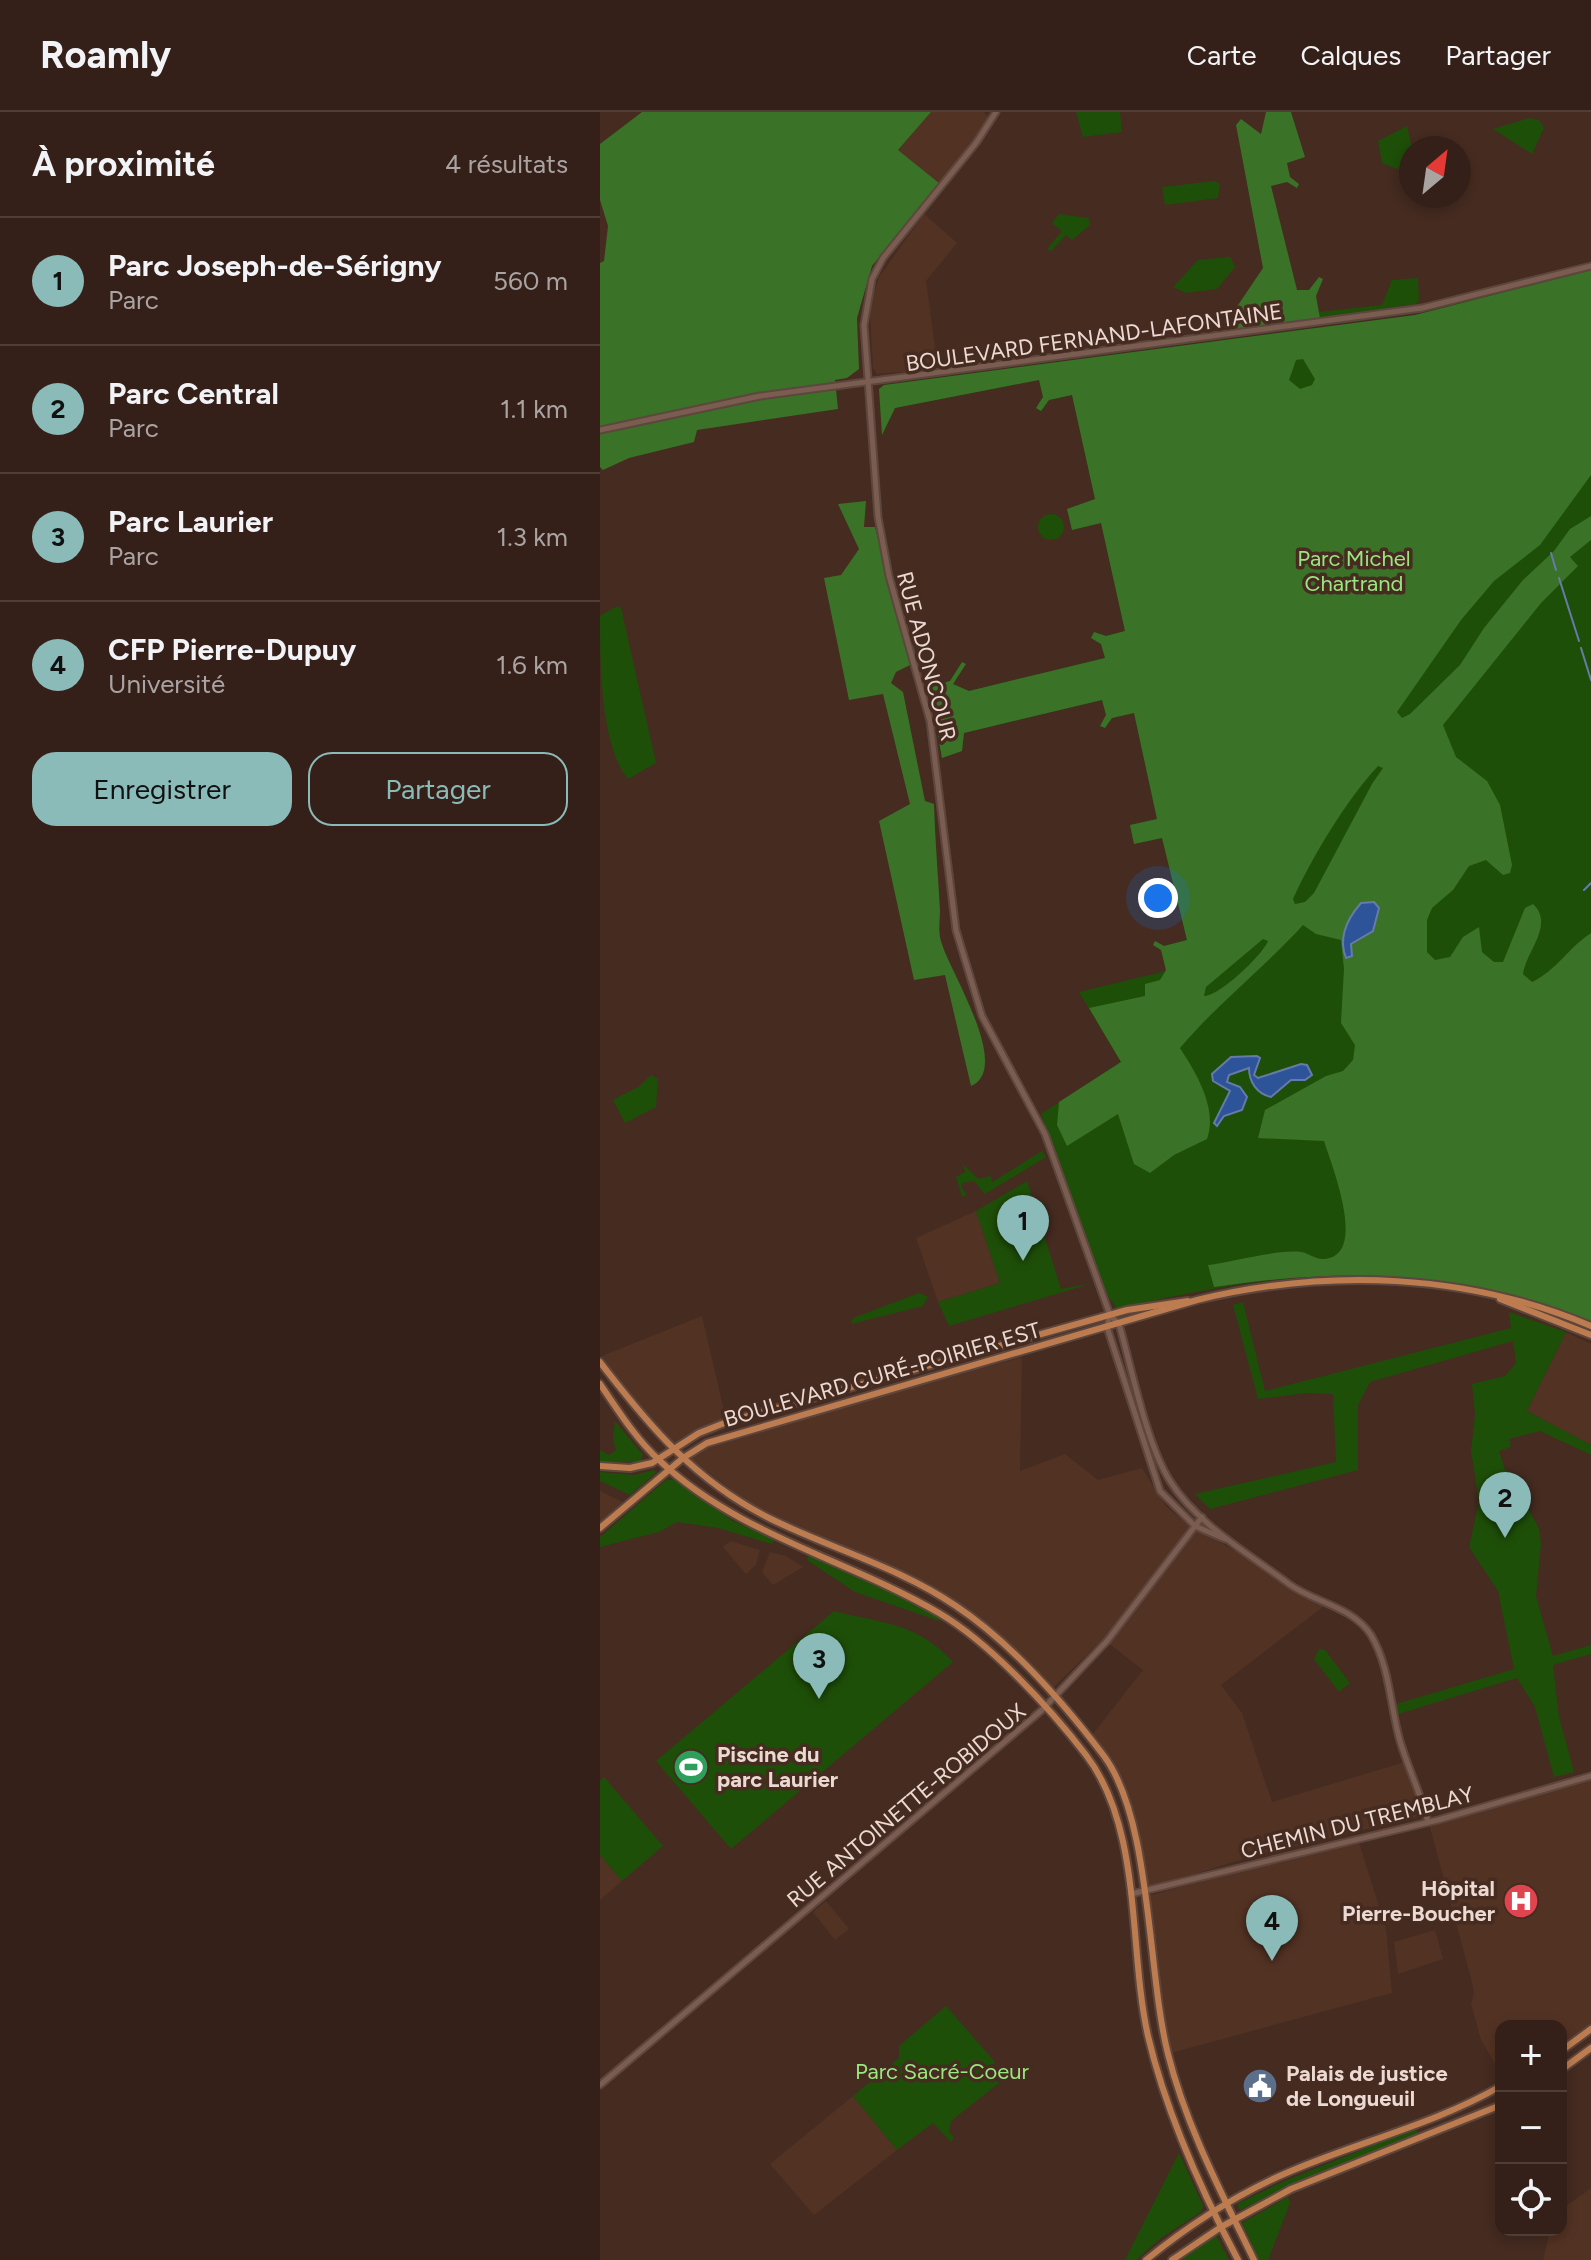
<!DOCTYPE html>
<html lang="fr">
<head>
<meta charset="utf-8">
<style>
	body { margin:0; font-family:Figtree,sans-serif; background:#3f2d25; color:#f1f3f6 }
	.controls { position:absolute; right:24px; bottom:24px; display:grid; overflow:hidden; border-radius:16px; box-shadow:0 4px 12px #0003 }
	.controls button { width:72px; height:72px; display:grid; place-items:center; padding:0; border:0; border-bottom:2px solid #4e3e37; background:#342018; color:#f1f3f6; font:40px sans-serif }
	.compass { position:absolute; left:799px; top:24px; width:72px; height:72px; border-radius:50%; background:#342018; box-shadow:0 4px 12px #0003; rotate:29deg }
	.you { position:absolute; left:558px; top:786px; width:28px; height:28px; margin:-20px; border:6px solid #fff; border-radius:50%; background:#1a73e8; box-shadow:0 0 0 12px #1a73e833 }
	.badge { display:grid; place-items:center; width:52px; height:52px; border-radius:50%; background:#8bbbb9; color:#111; font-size:26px; font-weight:700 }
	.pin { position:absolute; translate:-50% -66px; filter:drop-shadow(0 2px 4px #0008) }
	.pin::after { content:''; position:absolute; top:42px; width:28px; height:24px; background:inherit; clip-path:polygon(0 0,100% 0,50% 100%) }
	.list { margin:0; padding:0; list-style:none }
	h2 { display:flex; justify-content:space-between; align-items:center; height:104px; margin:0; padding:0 32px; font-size:34px }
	h2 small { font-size:26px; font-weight:400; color:#a9a3a2 }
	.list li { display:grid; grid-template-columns:52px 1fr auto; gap:24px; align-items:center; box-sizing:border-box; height:128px; padding:0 32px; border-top:2px solid #4e3e37 }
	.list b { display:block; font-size:30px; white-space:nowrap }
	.list p { margin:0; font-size:26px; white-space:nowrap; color:#a9a3a2 }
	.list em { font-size:26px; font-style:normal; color:#a9a3a2 }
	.actions { display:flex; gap:16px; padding:24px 32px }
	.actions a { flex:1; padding:18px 0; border:2px solid #8bbbb9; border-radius:24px; text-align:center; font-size:28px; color:#8bbbb9 }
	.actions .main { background:#8bbbb9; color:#111 }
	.icon { flex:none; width:44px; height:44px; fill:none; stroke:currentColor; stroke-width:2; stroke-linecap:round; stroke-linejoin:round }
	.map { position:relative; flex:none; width:991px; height:2148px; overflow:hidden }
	header { display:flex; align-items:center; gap:48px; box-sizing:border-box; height:112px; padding:0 40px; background:#342018; border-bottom:2px solid #4e3e37 }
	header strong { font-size:38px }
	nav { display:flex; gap:44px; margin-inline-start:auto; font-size:28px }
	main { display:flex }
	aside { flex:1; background:#342018 }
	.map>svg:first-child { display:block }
</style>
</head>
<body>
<header>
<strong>Roamly</strong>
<nav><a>Carte</a><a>Calques</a><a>Partager</a></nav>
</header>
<main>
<aside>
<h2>À proximité<small>4 résultats</small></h2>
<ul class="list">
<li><span class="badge">1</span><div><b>Parc Joseph-de-Sérigny</b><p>Parc</p></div><em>560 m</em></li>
<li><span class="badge">2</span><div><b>Parc Central</b><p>Parc</p></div><em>1.1 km</em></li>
<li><span class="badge">3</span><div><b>Parc Laurier</b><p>Parc</p></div><em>1.3 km</em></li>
<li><span class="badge">4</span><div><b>CFP Pierre-Dupuy</b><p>Université</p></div><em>1.6 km</em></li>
</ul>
<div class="actions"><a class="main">Enregistrer</a><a>Partager</a></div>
</aside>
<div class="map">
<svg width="991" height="2148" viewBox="0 0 991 2148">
	<rect width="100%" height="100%" fill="#452b20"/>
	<g fill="#523223">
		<polygon points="331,0 383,0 389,5 379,23 339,71 298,38"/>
		<polygon points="324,102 357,131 326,169 338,257 277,262 273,256 270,204 273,184 279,165"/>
		<polygon points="376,1099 400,1171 338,1190 316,1126"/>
		<polygon points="102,1204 126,1307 81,1326 75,1333 41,1298 2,1244"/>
		<polygon points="966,1220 991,1232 991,1333 927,1299"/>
		<polygon points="422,1245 420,1359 465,1342 498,1368 542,1356 566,1394 588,1413 656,1450 699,1482 724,1494 621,1573 642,1601 672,1690 808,1649 825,1703 647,1746 546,1777 528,1686 507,1644 492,1623 543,1558 503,1527 451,1578 379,1506 341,1480 289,1453 171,1403 146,1389 91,1347 104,1335"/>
		<polygon points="0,1379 25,1391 0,1412"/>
		<polygon points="131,1429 160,1438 156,1453 146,1462 123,1435"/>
		<polygon points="170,1440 186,1444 203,1455 173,1473 162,1460"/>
		<polygon points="991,1669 991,1911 961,1933 961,1914 901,1914 901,1962 881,1928 871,1892 874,1881 871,1866 829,1712"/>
		<polygon points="759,1730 786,1817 792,1881 571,1941 545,1785 646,1756"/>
		<polygon points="0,1743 22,1769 0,1788"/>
		<polygon points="226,1789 249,1817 235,1828 213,1800"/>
		<polygon points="835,1818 843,1847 798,1862 794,1830"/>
		<polygon points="253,1984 297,2038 214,2103 170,2052"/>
		<polygon points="991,2076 991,2148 943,2148 950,2118 961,2118 961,2098"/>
	</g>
	<g fill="#1e4f08">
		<polygon points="476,0 520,0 522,20 483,25"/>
		<polygon points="929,6 939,8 944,16 932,42 893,17"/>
		<polygon points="807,14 812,36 811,55 797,57 782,51 778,29"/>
		<polygon points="615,69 620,72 618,86 565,93 562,75"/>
		<polygon points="459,102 489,106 490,113 472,128 466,123 451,139 447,137 462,119 452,111"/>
		<polygon points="630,145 635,155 617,177 586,181 573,175 598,148"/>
		<path d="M991,158V1209C825,1143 686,1157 517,1197L502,1175L441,1002L521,950L479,880L566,859L561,838L553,833L555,829L564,834L587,828L562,726L534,732L530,713L557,707L534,601L512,606L505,616L500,614L506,603L502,588L364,621L362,639L342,646L329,575L350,569L362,550L366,552L353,572L369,579L505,546L501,532L491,526L494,520L506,524L525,519L501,411L472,418L467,397L495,387L472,283L449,288L441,299L436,296L443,285L439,268L295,296L282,323L279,277L284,273L815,203Z"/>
		<polygon points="818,166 819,189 815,192 720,206 719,200 782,193 792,168"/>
		<circle cx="451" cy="415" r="13"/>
		<path d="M17,494L21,496L56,651L28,667C0,634 0,549 0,504Z"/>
		<polygon points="51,963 58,967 56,995 25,1011 13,988 38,975"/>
		<polygon points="442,1039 446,1045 385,1082 374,1069 362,1071 361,1075 367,1083 362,1085 356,1065 365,1060 363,1052 378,1067 391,1064 392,1070"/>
		<polygon points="427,1069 461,1177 493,1171 349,1214 338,1190 400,1171 376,1099"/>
		<polygon points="319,1181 328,1185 323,1194 251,1212 253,1206"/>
		<polygon points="643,1190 665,1279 911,1216 909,1200 966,1220 927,1299 991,1333 991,1343 940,1319 909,1327 911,1335 899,1339 905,1358 918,1364 917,1374 939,1417 941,1432 936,1484 953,1544 991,1533 991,1542 953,1553 959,1605 974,1660 954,1665 935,1595 917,1566 795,1603 793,1593 914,1557 898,1479 869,1435 879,1390 871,1339 875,1303 872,1272 905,1264 916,1251 913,1229 770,1270 758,1293 758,1358 610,1397 595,1382 736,1350 733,1282 707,1281 658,1287 633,1193"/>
		<polygon points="15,1309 43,1343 40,1350 0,1350 0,1338 9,1343 16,1338 13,1327"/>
		<polygon points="54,1358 57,1360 30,1383 0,1369 0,1360 35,1363"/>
		<polygon points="66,1368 77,1368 133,1409 174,1427 172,1432 118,1416 77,1410 59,1420 0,1435 0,1425"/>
		<polygon points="209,1443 266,1466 342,1505 339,1509 255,1480 207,1448"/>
		<path d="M234,1499C284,1512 316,1510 353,1550L131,1737L56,1649Z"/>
		<polygon points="719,1537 725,1538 750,1571 739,1580 714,1547"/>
		<polygon points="4,1665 63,1734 22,1769 0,1743 0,1669"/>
		<polygon points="346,1894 395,1950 388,1957 399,1971 351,2009 349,2020 354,2026 351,2030 333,2011 297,2038 253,1984 299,1946 299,1934"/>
		<polygon points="816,2016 818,2022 721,2060 640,2098 637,2092 682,2070"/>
		<polygon points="579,2041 603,2094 601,2100 561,2126 536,2148 525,2148"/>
		<polygon points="688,2085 690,2091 668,2148 659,2148 642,2111"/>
		<polygon points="616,2123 629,2148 580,2148 581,2148"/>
	</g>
	<g fill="#3a7227" fill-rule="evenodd">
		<polygon points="42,0 331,0 298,38 339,71 272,154 257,206 259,257 247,266 235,268 238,297 97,318 94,330 29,346 3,358 0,355 0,151 4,149 8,114 0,88 0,32"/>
		<polygon points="666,0 691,0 705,45 687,51 690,65 699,72 697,76 687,70 671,74 697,178 709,178 719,165 723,167 716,184 720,206 633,219 632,202 663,156 636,13 641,7 661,22"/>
		<path d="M991,158V363L940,433L894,469L861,508L797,600L802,606L810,602L860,553L884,516L923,468L954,439L970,417L991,404V428L970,445L978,454L941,491L843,613L856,645L887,669L900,693L912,753L910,761L903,763L886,748L869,754L853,778L832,796L827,808V840L835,848L850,845L863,825L879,815L882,840L894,850H903L925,796L933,792C955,813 926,839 923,862L932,870C957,858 968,836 991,821V1209C863,1158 748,1155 614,1175L608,1153C631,1150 679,1137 701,1140C709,1141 716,1148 724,1147C769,1144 731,1052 724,1029L658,1026L665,998L726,964L743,959L753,948L755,933L741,911L744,857L741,828L716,822L703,813C664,856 618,891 580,936C596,961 618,996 607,1027L574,1043L550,1061L534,1052L518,1002L467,1034L457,1013L459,990L521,950L489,896L545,884V872L560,868L566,858L561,838L553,833L555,829L564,834L587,828L562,726L534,732L530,713L557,707L534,601L512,606L505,616L500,614L506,603L502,588L364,621L362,639L342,646L329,575L350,569L362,550L366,552L353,572L369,579L505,546L501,532L491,526L494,520L506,524L525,519L501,411L472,418L467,397L495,387L472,283L449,288L441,299L436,296L443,285L439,268L295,296L282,323L279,277L284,273L815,203ZM703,247L715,267L712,273L700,277L689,268L696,248ZM778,654L783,656L772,672L714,781L705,790L695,792L693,787C712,745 747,687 778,654ZM663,827L668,829C662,844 618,885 604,884L606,875Z"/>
		<path d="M266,389L264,415H275L310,553L296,560L291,571L303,580L325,689L334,692C335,727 338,762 340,798C340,808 338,819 341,829C348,857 413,956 371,974L345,863L314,868L279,709L310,692L283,582L249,588L224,466L241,463L259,437L238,392Z"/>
	</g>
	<g fill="#2d5399" stroke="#667baa" stroke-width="2">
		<path d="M774,790L779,796L773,819L751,832L752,844L746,846C738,826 747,807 761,791Z"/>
		<path d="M657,944L660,946L654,963L658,966L701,952L707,953L712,963L705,968H691L671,985C657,982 649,970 649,956L629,963L627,970L640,975L647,985L642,998L624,1004L617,1014L614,1011L630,979L613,969L612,962L631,945Z"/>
	</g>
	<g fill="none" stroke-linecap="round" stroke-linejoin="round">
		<g stroke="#667baa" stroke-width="2">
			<polyline points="951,441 956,458"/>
			<polyline points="959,466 979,529"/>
			<polyline points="981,536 991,568"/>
			<polyline points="984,778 991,771"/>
		</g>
		<defs>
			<g id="minor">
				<path d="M396,0L376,31L283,146L272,167L264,213L278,405L289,464L330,609L356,818L382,904L445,1022L510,1203L519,1212C532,1257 546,1331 570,1369C597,1412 649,1442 689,1472C715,1491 752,1494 771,1523C790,1555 790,1594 800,1629C808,1656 821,1682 828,1710"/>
				<polyline points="0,318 160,284 822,196 991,154"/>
				<polyline points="510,1203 507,1215 560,1379 595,1414 625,1427"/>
				<polyline points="531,1782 838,1708 991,1664"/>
				<polyline points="0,1973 442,1598 507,1529 602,1405"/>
			</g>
			<g id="major">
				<polyline points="900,1187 991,1223"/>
				<path d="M0,1250C50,1315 95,1369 171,1407C232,1437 299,1455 356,1494C413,1532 463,1590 504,1644C552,1709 547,1860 568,1942C586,2014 622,2082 654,2148"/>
				<path d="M0,1272C18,1298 35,1326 59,1348C138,1423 247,1447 339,1501C390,1531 450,1596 486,1643C543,1718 528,1835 548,1924C566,2001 601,2078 638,2148"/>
				<polyline points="0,1354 30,1356 52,1351 99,1321 127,1310 527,1198 588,1189"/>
				<path d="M0,1416L83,1346L107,1331L597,1188C728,1156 866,1161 991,1214"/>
				<polyline points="961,1939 991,1917"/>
				<polyline points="961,1958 991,1936"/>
				<path d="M546,2148C590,2112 639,2081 691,2059C761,2029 835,2012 901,1974"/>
				<polyline points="572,2148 621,2115 691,2077 901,1993"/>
			</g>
		</defs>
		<use href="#minor" stroke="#5d463d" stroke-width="9"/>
		<use href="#major" stroke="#5d463d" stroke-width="10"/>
		<use href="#minor" stroke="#7a5c50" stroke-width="5"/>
		<use href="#major" stroke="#bd7c4f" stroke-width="6"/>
	</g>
	<defs>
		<symbol id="stadium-disc" viewBox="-11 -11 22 22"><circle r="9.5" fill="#2e9e5b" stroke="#452b20"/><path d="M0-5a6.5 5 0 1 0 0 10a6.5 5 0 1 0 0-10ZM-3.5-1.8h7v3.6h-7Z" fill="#fff"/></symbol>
		<symbol id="hospital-disc" viewBox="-11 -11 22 22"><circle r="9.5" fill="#e0444e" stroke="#452b20"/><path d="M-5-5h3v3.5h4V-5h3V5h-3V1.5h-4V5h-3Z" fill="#fff"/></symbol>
		<symbol id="civic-disc" viewBox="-11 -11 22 22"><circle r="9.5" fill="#5c6f8a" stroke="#452b20"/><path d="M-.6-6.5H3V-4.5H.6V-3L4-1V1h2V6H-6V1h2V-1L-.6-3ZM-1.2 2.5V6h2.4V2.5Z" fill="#fff"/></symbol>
	</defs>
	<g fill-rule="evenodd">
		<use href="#stadium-disc" x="71" y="1635" width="40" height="40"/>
		<use href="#hospital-disc" x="901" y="1769" width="40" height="40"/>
		<use href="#civic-disc" x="640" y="1954" width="40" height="40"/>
	</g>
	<g text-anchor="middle" stroke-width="7" stroke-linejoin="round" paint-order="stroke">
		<g font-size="22" fill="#ebd9d2" stroke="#452b20">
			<text transform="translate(494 225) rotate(-8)" y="8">BOULEVARD FERNAND-LAFONTAINE</text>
			<text transform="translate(327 544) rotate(75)" y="8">RUE ADONCOUR</text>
			<text transform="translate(282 1262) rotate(-16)" y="8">BOULEVARD CURÉ-POIRIER EST</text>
			<text transform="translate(306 1693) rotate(-40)" y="8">RUE ANTOINETTE-ROBIDOUX</text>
			<text transform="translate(757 1710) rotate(-14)" y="8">CHEMIN DU TREMBLAY</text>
		</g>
		<g font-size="22" fill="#9ae782" stroke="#452b20">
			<text x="754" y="454">Parc Michel<tspan x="754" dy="25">Chartrand</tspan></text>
			<text x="342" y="1967">Parc Sacré-Coeur</text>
		</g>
		<g font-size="22" font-weight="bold" fill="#ebd9d2" stroke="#452b20" text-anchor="start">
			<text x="117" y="1650">Piscine du<tspan x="117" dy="25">parc Laurier</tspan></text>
			<text x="895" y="1784" text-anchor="end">Hôpital<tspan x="895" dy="25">Pierre-Boucher</tspan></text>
			<text x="686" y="1969">Palais de justice<tspan x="686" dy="25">de Longueuil</tspan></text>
		</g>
	</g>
</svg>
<div class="controls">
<button>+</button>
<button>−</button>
<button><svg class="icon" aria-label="locate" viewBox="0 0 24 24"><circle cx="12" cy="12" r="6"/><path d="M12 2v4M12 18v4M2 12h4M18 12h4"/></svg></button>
</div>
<svg class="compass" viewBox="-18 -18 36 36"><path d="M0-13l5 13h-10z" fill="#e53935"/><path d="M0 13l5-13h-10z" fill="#a9a3a2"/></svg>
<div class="you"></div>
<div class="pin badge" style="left:423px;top:1149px">1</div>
<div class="pin badge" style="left:905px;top:1426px">2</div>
<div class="pin badge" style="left:219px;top:1587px">3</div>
<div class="pin badge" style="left:672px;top:1849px">4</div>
</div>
</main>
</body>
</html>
